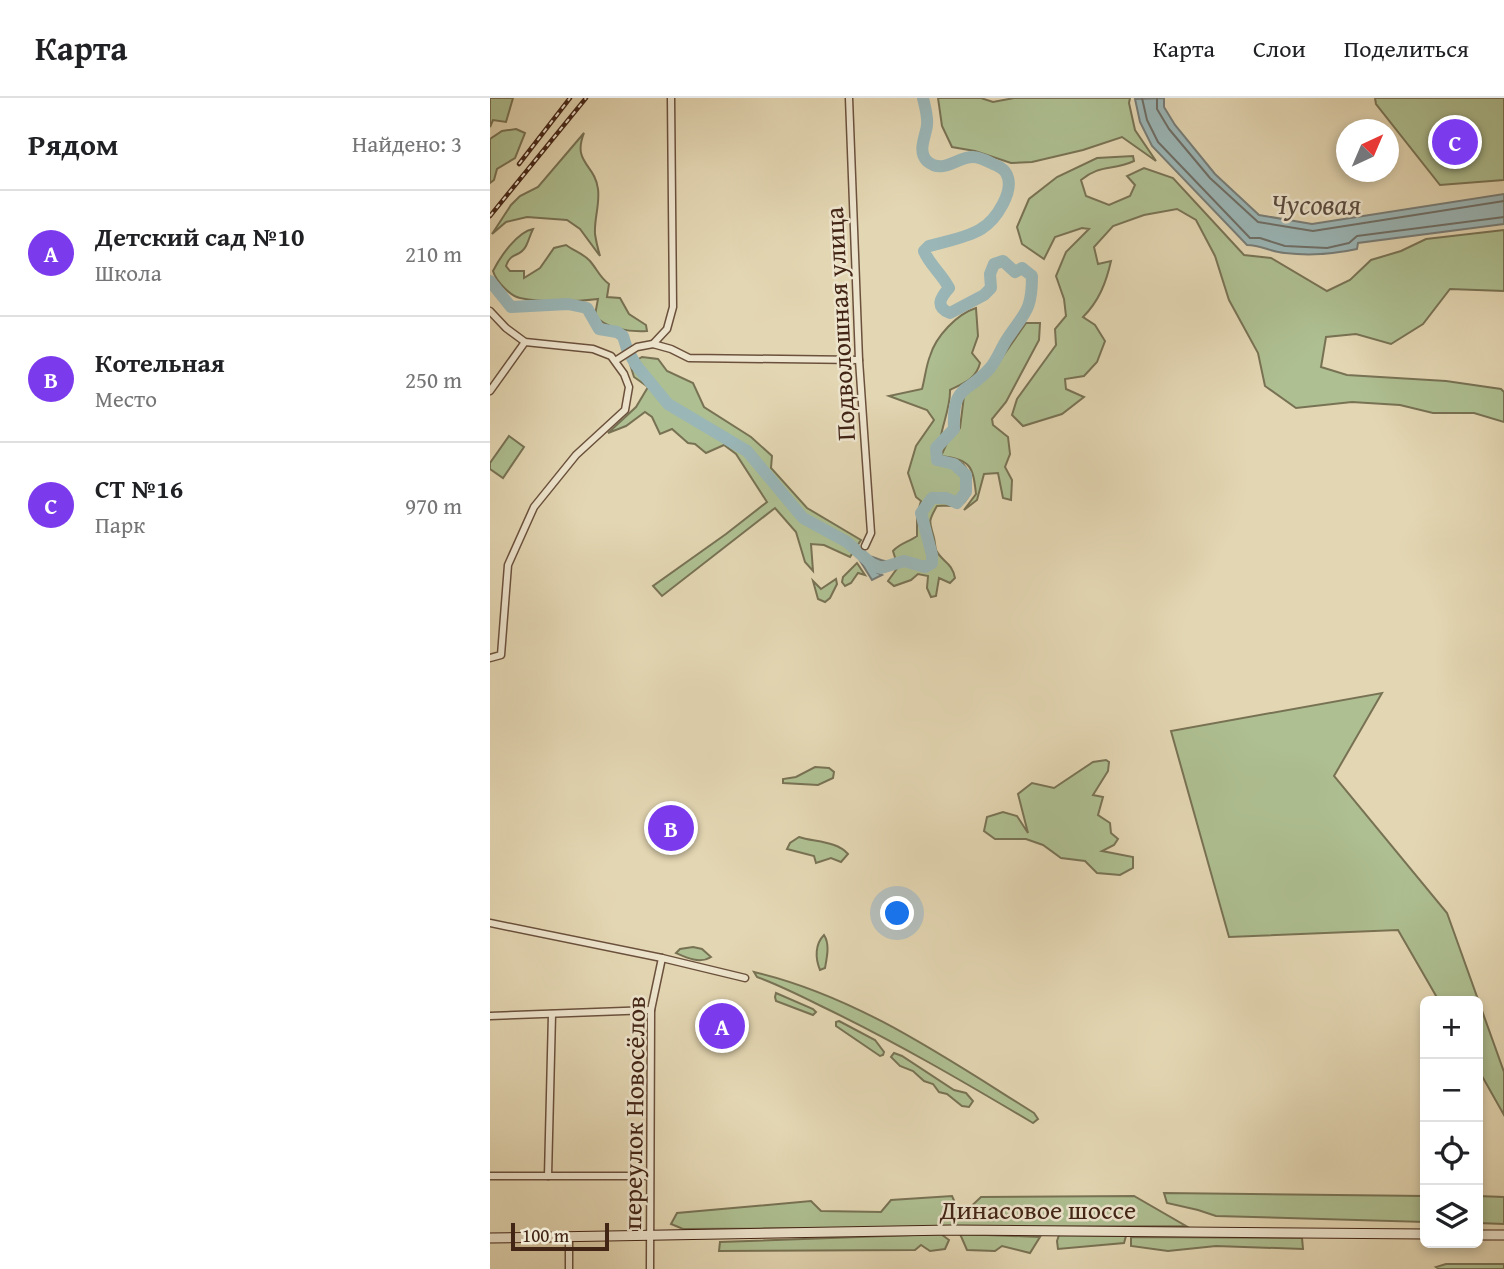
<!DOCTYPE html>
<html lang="ru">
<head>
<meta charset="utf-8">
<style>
	body { margin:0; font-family:"Gentium Book Plus",serif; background:#f2f2f2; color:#202124 }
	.controls { position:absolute; right:21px; bottom:21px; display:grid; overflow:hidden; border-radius:10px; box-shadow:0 4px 10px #0003 }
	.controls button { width:63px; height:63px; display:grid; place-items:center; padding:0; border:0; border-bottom:2px solid #e0e0e0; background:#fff; color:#202124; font:35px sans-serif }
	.compass { position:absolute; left:846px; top:21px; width:63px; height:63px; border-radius:50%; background:#fff; box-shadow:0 4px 10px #0003; rotate:44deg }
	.scale { position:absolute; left:21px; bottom:18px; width:98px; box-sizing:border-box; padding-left:7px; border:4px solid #432516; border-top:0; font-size:19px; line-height:24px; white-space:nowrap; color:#432516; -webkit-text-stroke:5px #ede4cd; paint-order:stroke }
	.you { position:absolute; left:408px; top:816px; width:24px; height:24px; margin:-18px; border:5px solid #fff; border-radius:50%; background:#1a73e8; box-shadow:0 0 0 10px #1a73e833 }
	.badge { display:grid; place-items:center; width:46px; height:46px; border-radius:50%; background:#7c3aed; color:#fff; font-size:23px; font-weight:700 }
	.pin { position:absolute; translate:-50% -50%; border:4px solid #fff; box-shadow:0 2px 7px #0006 }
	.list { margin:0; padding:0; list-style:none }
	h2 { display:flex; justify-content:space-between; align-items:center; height:91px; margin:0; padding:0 28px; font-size:30px }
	h2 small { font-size:23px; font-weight:400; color:#757577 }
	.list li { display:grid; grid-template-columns:46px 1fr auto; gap:21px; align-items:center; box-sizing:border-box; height:126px; padding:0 28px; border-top:2px solid #e0e0e0 }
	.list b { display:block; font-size:26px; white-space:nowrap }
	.list p { margin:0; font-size:23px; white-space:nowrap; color:#757577 }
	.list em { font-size:23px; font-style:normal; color:#757577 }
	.icon { flex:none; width:38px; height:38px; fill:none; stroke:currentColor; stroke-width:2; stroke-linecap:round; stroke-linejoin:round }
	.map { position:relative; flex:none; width:1014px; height:1171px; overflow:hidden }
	header { display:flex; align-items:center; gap:42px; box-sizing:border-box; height:98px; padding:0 35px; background:#fff; border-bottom:2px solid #e0e0e0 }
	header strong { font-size:33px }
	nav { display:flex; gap:38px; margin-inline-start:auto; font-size:24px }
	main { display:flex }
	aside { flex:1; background:#fff }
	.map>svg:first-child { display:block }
</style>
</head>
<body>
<header>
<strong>Карта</strong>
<nav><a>Карта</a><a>Слои</a><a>Поделиться</a></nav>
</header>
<main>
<aside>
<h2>Рядом<small>Найдено: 3</small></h2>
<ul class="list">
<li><span class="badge">A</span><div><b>Детский сад №10</b><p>Школа</p></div><em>210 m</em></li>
<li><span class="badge">B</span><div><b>Котельная</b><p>Место</p></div><em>250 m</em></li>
<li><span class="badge">C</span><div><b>СТ №16</b><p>Парк</p></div><em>970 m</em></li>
</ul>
</aside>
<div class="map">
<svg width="1014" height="1171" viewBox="0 0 1014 1171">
	<rect width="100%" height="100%" fill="#e3d6b2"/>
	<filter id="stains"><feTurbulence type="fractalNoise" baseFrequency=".00286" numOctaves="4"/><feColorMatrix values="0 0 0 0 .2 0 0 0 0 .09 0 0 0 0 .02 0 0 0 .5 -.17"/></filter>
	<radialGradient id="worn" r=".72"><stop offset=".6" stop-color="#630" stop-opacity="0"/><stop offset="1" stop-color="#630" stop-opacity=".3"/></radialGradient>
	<g fill="#aebf91" stroke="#787254" stroke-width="2">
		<polygon points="0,0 23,0 16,24 3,22 0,29"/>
		<polygon points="448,0 491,0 503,4 524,0 640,0 639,5 645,32 666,63 632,39 593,52 542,64 521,65 485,53 462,49 452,28"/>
		<polygon points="885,0 1014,0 1014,82 950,87 886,6"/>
		<polygon points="26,31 35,35 25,60 7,71 4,82 0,85 0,41 12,33"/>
		<path d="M94,35C82,65 105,66 108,91C110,106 104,121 105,136C106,143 108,151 110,158L90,131L77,122L37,119L16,124L2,136L21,107L30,98L48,89Z"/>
		<path d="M643,58L644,63C622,73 610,66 591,82L596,98L619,107L640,98L645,87L637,78L654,70L683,80L754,157L781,160L837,193L860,182L881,162L911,153L936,141L1014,132V193L960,191L933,226L901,246L866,236L836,239L831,269L857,277L956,283L1011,291L1014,294V324L984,315H943L910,307L862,304L806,310L775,288L768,255L739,202L725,158L706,122L687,111L654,117L623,128L604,149L608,166L621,163C616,185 609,203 593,219L605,227L615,243L607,264L594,278L575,281L576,291L594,299L572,316L533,328L522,317L527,301L566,247L565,231L576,218L574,201L566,178L576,154L599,131L592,130L565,139L554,161L532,146L527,129L539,101L567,79L607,60Z"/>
		<path d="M43,131C40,137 39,142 36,148C30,160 21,153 16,168L20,173H34V180L50,170L64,150L76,147C84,153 94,156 100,163C107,171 110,180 119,186L117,199L130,200L139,216L156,227L157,233C140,234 115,231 105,217L108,201C86,204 52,205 30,200C20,198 6,183 3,173C10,159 27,134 43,131Z"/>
		<path d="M486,210L488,238L482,255L490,265C486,281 474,285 460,292C461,314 445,339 451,360C458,361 466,361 473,366C483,376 484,400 470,407C464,409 454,407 447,408C437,425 440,424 444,440C445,444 445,448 446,452C452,464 462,464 465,480L460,485L449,480L446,498L441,499L437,490L438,478L428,476L421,482L404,488L398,483L408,469L403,453C410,445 419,444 427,438V417L431,403L426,399L418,375L426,348L444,322L437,312L399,298L432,291C435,280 436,268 440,258C446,238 467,216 486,210Z"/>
		<path d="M536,225H550L549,242L516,304L502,321L503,327L518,339L520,356L515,369L522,382L521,402L513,400L508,375L494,376L487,402L474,412L486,396C483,369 481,361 451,358L458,343L470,330L474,298L501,275Z"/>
		<polygon points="152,259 168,261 177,273 203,285 214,309 261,339 282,358 281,370 317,410 371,442 360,459 334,447 321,446 323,473 315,464 306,434 285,410 172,498 163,488 236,436 277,404 246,356 234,347 216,355 205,346 198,345 182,331 170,336 162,319 155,314 136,328 118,335 146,309 158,289 144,279 140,266"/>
		<polygon points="19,338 34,349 13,380 0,371 0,365"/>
		<polygon points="367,465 375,477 368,475 361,485 355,488 352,484 353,479"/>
		<polygon points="346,481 347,486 340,500 335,504 328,501 323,483 331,491"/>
		<polygon points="892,595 844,678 957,815 1014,974 1014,1017 988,971 988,903 949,903 908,832 739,839 681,633"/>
		<polygon points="616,662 619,664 618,673 603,697 613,699 608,717 620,725 621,735 628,741 624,747 612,753 643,759 643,770 630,777 607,775 595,763 571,760 553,747 536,741 505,741 494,733 497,719 513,714 527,718 538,735 528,696 542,685 564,690 603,664"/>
		<polygon points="325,669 339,670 344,674 343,680 328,687 293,685 293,681 306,679"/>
		<path d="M309,739C324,744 347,743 358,756L351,764L341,760L326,765L324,758L297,751L300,745Z"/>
		<path d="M334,837C340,846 337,859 335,870L330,872C325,860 325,846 334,837Z"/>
		<path d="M203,849L212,851L221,859C210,866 197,860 186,855L190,851Z"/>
		<path d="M264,874C367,898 456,960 544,1015L548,1021L543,1025C474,984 404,943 331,908C309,897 289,887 267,879Z"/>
		<polygon points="286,895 323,911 326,914 323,917 286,903 285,899"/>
		<polygon points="349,923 385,942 394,954 393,957 390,958 346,928 346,924"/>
		<polygon points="404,955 412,958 464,992 476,995 483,1003 479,1009 472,1008 457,996 449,994 443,986 434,983 423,973 410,968 401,959"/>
		<polygon points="674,1095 935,1098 935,1124 726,1118 708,1112 677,1105"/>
		<polygon points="462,1098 471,1118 491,1099 644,1098 696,1128 193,1131 181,1126 187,1115 321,1103 331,1113 391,1114 401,1102"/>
		<polygon points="988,1098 1014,1099 1014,1126 988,1125"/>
		<polygon points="451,1136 459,1142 455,1151 440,1153 431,1147 425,1152 229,1153 230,1144"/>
		<polygon points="470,1136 550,1139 540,1155 512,1148 505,1153 477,1152"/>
		<polygon points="569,1137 636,1138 634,1145 568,1151 567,1143"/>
		<polygon points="641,1139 812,1140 813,1151 726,1148 678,1153 641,1148"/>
		<polygon points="956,1166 1014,1166 1014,1171 949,1171 946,1169"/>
	</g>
	<g fill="#9ab6b7" stroke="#777c77" stroke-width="2">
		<path d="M674,0V9L685,27L725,76L769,117L822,126L1014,96V126L868,145L867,151C844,156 819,158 795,155C781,154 771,147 757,147L662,48L650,24L645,1Z"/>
		<path d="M373,454L377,458C385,458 388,462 395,463C402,464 403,461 409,465L388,475L392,477L382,482L369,461Z"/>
	</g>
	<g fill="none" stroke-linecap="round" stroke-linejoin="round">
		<g stroke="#6e6e66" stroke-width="2">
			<polyline points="652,0 657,22 668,44 760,140 770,140 795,148 837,150 859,145 867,138 1014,119"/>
			<polyline points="667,0 667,11 679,31 720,80 768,124 823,133 1014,103"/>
		</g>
		<path stroke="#9ab6b7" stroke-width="12" d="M0,183L21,209L78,206L97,210L109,231L127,234L133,238L137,251L146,267L178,306L257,353L313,420L357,444L384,468L391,470L414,463L435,469L442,465V457L431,415L442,400H456L467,405L476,394V377L464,366L447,362L446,350L464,331C462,285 477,297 500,270C507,262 511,250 517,241C535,214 542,213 542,178L532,170L525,174L513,163L504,166L500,176L501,190L494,197L460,215C445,209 450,200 459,190C452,176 439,166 434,153L439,148C454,144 479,139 491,131C506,122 526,92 516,75C513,70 508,68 503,66C497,63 490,59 483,59C466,59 453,77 437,63C427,53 436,38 437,27C438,18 435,9 433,0"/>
		<defs>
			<g id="street">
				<polyline points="181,0 183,209 177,231 163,246 181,251 199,260 369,262"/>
				<polyline points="359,0 369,262 381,435 375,448"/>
				<polyline points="0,213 16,230 35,244 103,251 121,258 134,276 139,289 135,312 86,357 44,409 18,467 11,557 0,560"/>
				<polyline points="125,263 147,249 163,246"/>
				<polyline points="0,293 35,244"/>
				<polyline points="0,825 172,860 255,880"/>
				<polyline points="0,918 161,912"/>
				<polyline points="0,1078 159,1078"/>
				<polyline points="58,1078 62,916"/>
				<polyline points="79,1171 79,1139"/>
				<polyline points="160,1171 161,912 172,860"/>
			</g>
			<g id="secondary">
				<polyline points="988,1137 1014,1137"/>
				<polyline points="0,1140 462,1132 935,1136"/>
			</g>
		</defs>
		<use href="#street" stroke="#6b513d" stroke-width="9"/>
		<use href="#secondary" stroke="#432516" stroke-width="11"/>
		<use href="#street" stroke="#ede4cd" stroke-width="6"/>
		<use href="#secondary" stroke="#ede4cd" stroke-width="9"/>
		<defs>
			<g id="rail">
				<polyline points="29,66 80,0"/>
				<polyline points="0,118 96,0"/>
			</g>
		</defs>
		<use href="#rail" stroke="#432516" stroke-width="4.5"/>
		<use href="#rail" stroke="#ede4cd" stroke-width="2" stroke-dasharray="5" stroke-linecap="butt"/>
	</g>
	<g text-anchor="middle" stroke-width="5" stroke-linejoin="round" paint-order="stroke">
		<g font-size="26" fill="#432516" stroke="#ede4cd">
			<text transform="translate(350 226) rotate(-93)" y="9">Подволошная улица</text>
			<text transform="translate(144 1015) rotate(-89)" y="9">переулок Новосёлов</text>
			<text x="548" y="1121">Динасовое шоссе</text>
		</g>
		<g font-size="28" font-style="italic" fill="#59493e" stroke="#ede4cd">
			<text x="826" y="116">Чусовая</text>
		</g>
	</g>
	<rect width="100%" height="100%" filter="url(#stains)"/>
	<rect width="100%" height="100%" fill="url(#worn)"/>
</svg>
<div class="controls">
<button>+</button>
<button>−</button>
<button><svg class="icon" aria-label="locate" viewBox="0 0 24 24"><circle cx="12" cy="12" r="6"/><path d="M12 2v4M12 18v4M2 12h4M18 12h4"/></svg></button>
<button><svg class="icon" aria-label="layers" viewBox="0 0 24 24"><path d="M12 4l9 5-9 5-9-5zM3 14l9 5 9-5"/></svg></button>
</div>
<svg class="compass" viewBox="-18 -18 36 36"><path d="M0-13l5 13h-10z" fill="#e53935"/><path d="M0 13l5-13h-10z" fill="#757577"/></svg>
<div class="scale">100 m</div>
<div class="you"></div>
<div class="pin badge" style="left:232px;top:928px">A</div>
<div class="pin badge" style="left:181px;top:730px">B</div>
<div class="pin badge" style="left:965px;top:44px">C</div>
</div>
</main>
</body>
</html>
